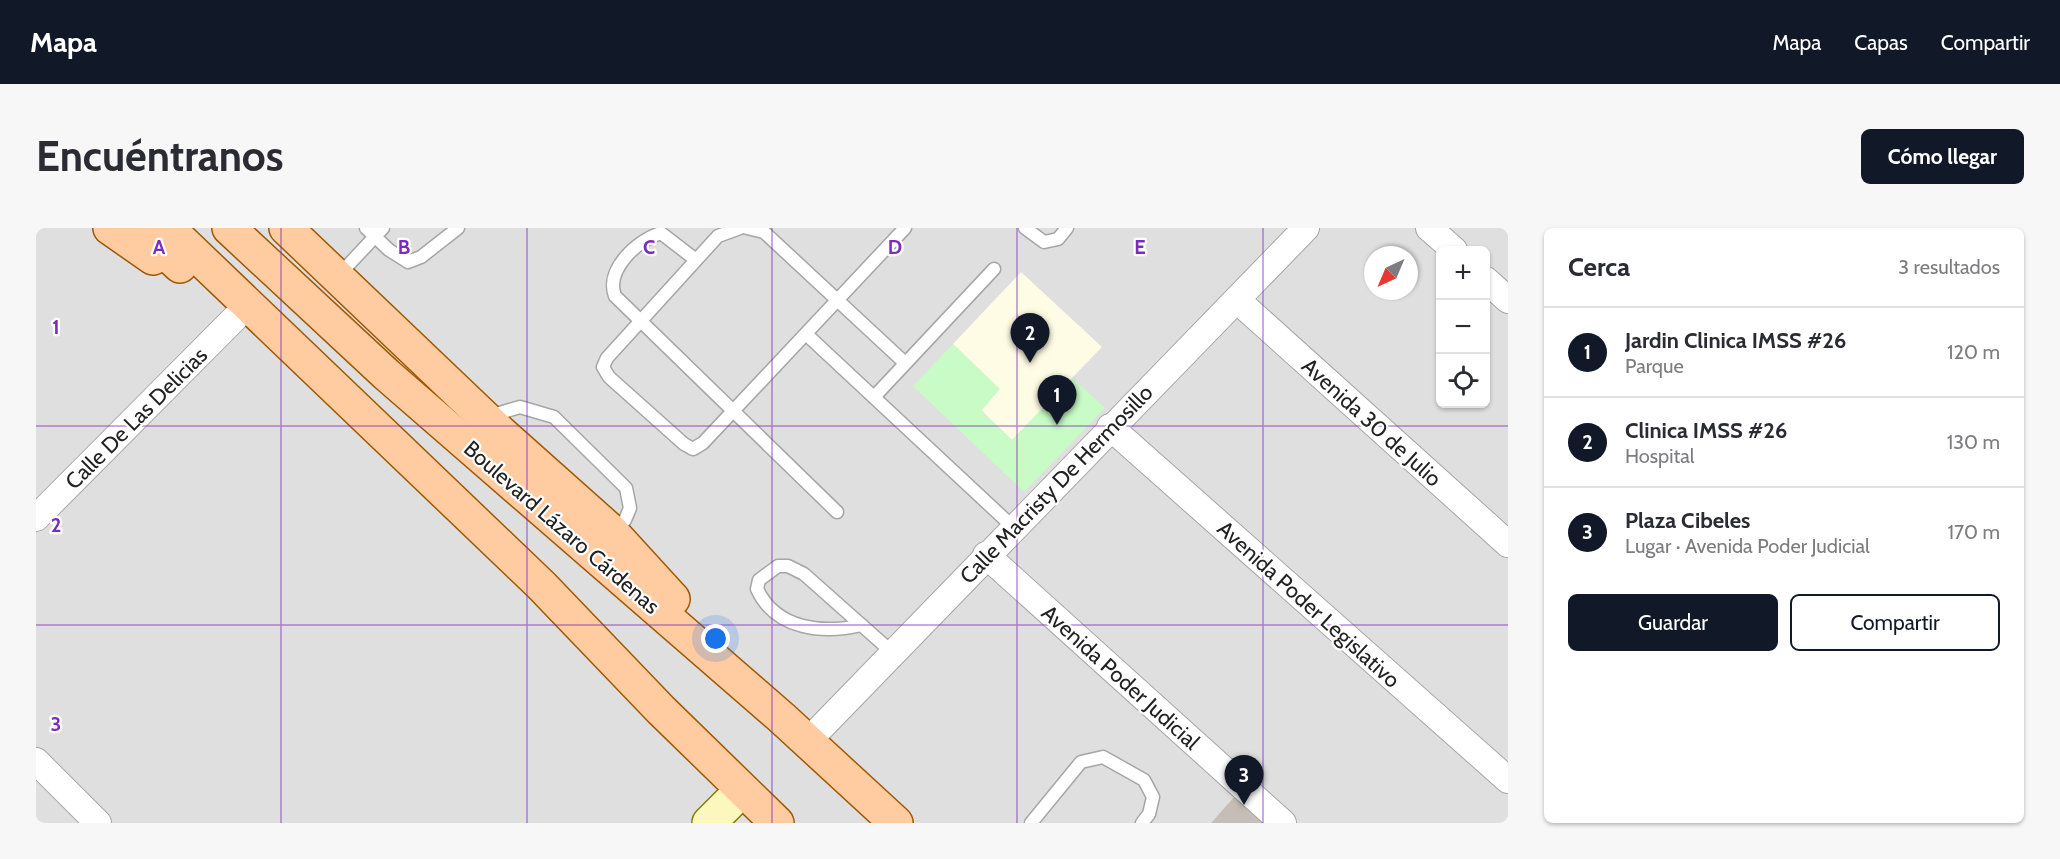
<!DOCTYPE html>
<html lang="es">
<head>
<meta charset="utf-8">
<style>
	body { margin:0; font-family:Cabin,sans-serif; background:#f7f7f7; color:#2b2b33 }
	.controls { position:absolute; right:18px; top:18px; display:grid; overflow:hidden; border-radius:9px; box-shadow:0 2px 4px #0004 }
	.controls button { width:54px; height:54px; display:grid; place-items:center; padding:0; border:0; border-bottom:2px solid #e1e1e2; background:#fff; color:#2b2b33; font:30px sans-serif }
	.compass { position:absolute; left:1328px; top:18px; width:54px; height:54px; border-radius:50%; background:#fff; box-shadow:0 2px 4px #0004; rotate:224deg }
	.you { position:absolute; left:680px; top:411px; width:21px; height:21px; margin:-15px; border:4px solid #fff; border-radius:50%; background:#1a73e8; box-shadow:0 0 0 9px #1a73e833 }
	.badge { display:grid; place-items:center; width:39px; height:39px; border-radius:50%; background:#111827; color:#fff; font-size:20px; font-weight:700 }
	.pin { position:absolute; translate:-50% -50px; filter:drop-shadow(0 2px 3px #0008) }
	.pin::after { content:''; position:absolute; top:32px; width:21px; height:18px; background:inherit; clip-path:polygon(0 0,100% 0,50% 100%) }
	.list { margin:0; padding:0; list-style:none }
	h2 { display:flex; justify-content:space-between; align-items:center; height:78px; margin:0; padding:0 24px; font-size:26px }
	h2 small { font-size:20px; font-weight:400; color:#7c7c81 }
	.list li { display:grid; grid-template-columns:39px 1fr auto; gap:18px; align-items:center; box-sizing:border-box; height:90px; padding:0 24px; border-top:2px solid #e1e1e2 }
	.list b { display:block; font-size:22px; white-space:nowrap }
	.list p { margin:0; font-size:20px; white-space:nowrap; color:#7c7c81 }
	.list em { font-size:20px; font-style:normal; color:#7c7c81 }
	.actions { display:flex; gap:12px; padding:18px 24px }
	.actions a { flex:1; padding:14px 0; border:2px solid #111827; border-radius:9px; text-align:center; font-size:21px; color:#111827 }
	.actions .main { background:#111827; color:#fff }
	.icon { flex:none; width:33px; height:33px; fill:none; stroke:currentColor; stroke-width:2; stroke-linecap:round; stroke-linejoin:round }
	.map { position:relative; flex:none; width:1472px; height:595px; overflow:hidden; border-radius:9px }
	header { display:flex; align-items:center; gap:36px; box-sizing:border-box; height:84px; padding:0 30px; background:#111827; color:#fff }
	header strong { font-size:28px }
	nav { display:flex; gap:33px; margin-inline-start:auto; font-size:21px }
	.intro { display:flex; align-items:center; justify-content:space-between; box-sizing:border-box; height:144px; padding:0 36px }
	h1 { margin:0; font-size:42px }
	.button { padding:15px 27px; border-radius:9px; background:#111827; color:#fff; font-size:21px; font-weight:700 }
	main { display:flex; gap:36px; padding:0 36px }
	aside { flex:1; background:#fff; border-radius:9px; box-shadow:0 2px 4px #0004 }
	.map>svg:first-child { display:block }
</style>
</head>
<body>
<header>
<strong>Mapa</strong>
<nav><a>Mapa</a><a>Capas</a><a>Compartir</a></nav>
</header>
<div class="intro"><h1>Encuéntranos</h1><a class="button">Cómo llegar</a></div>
<main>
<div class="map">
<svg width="1472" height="595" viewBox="0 0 1472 595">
	<rect width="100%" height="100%" fill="#f2eee9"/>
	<path fill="#e0dfdf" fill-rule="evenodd" d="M0,0H1472V595H0ZM1404,22H1450V176H1404ZM1337,27H1373V63H1337Z"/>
	<polygon fill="#fffce5" points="985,44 1066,119 976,212 945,182 963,161 917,116"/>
	<polygon fill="#c8fbc6" points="917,116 964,161 945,183 976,212 1036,150 1069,180 988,264 877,158"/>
	<polygon fill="#c7bdb7" points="1207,559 1244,595 1175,595"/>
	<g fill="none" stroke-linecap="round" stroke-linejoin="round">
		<defs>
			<g id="lane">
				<polyline points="330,0 353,22 372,34 385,29 422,0"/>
				<polyline points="704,0 682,8 571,130 567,139 573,149 648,216 657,221 667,215 869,0"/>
				<polyline points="711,0 728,4 869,135"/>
				<polyline points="989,0 1008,14 1022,11 1031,0"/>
				<path d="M660,32L625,5C601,12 569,42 579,68L801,284"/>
				<polyline points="302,48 347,0"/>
				<polyline points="770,106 977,299"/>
				<polyline points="838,169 958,41"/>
				<polyline points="453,188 484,179 518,189 590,260 594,280 589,292 578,305"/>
				<path d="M826,397C787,406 740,402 721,361L723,352L742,338H752L768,346L857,425"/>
				<polyline points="995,595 1045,534 1067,529 1108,552 1117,569 1113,586 1106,595"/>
			</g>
			<g id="street">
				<polyline points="1393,0 1418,22"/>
				<polyline points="1450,52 1472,72"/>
				<polyline points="1201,72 1472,316"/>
				<polyline points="1074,199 1472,552"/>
				<polyline points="0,290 199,90"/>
				<polyline points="950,327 1247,595"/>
				<polyline points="772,513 1270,0"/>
				<polyline points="0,533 62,595"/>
			</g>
			<polyline id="secondary" points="673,595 706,562"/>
			<g id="primary">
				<polyline points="74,0 117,30"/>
				<polyline points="103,0 144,38"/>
				<polyline points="132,0 506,358 625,482 741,595"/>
				<polyline points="193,0 351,147 746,490 860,595"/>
				<polyline points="250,0 464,204 574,302 637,371"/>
			</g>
		</defs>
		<use href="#lane" stroke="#a6a6a6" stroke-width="15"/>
		<use href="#street" stroke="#a6a6a6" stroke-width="28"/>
		<use href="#secondary" stroke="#807f01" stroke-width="36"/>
		<use href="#primary" stroke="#a05800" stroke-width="36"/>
		<use href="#lane" stroke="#fff" stroke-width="12"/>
		<use href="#street" stroke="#fff" stroke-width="26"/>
		<use href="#secondary" stroke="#fcf7bd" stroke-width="33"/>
		<use href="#primary" stroke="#ffcba1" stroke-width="33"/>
	</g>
	<path fill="none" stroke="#7b2cbf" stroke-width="1.5" stroke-opacity="0.55" d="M245,0V595M491,0V595M736,0V595M981,0V595M1227,0V595M0,198H1472M0,397H1472"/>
	<g text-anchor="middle" stroke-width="4.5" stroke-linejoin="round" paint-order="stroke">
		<g font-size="22" fill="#222" stroke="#fff">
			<text transform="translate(100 190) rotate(-45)" y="8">Calle De Las Delicias</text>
			<text transform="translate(1336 194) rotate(42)" y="8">Avenida 30 de Julio</text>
			<text transform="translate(1020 256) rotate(-46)" y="8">Calle Macristy De Hermosillo</text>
			<text transform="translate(526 299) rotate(41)" y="8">Boulevard Lázaro Cárdenas</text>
			<text transform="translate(1273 376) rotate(42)" y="8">Avenida Poder Legislativo</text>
			<text transform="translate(1085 449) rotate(42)" y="8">Avenida Poder Judicial</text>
		</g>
	</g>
	<g font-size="20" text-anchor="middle" font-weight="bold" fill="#7b2cbf" stroke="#fff" stroke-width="4.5" stroke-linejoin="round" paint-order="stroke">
		<text x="123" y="26">A</text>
		<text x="368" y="26">B</text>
		<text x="613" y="26">C</text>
		<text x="859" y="26">D</text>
		<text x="1104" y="26">E</text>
		<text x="20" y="106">1</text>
		<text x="20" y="304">2</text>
		<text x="20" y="503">3</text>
	</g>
</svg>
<div class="controls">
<button>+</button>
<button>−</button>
<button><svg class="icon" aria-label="locate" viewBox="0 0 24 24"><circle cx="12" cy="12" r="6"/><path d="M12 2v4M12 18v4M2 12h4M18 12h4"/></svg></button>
</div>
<svg class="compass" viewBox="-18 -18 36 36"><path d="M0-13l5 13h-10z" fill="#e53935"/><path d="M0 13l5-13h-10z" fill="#7c7c81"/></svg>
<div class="you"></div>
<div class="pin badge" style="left:1021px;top:197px">1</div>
<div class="pin badge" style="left:994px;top:135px">2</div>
<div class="pin badge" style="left:1208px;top:577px">3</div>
</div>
<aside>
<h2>Cerca<small>3 resultados</small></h2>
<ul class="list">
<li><span class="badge">1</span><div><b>Jardin Clinica IMSS #26</b><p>Parque</p></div><em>120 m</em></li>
<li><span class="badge">2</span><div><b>Clinica IMSS #26</b><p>Hospital</p></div><em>130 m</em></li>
<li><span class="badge">3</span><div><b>Plaza Cibeles</b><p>Lugar · Avenida Poder Judicial</p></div><em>170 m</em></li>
</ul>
<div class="actions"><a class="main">Guardar</a><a>Compartir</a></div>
</aside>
</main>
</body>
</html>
